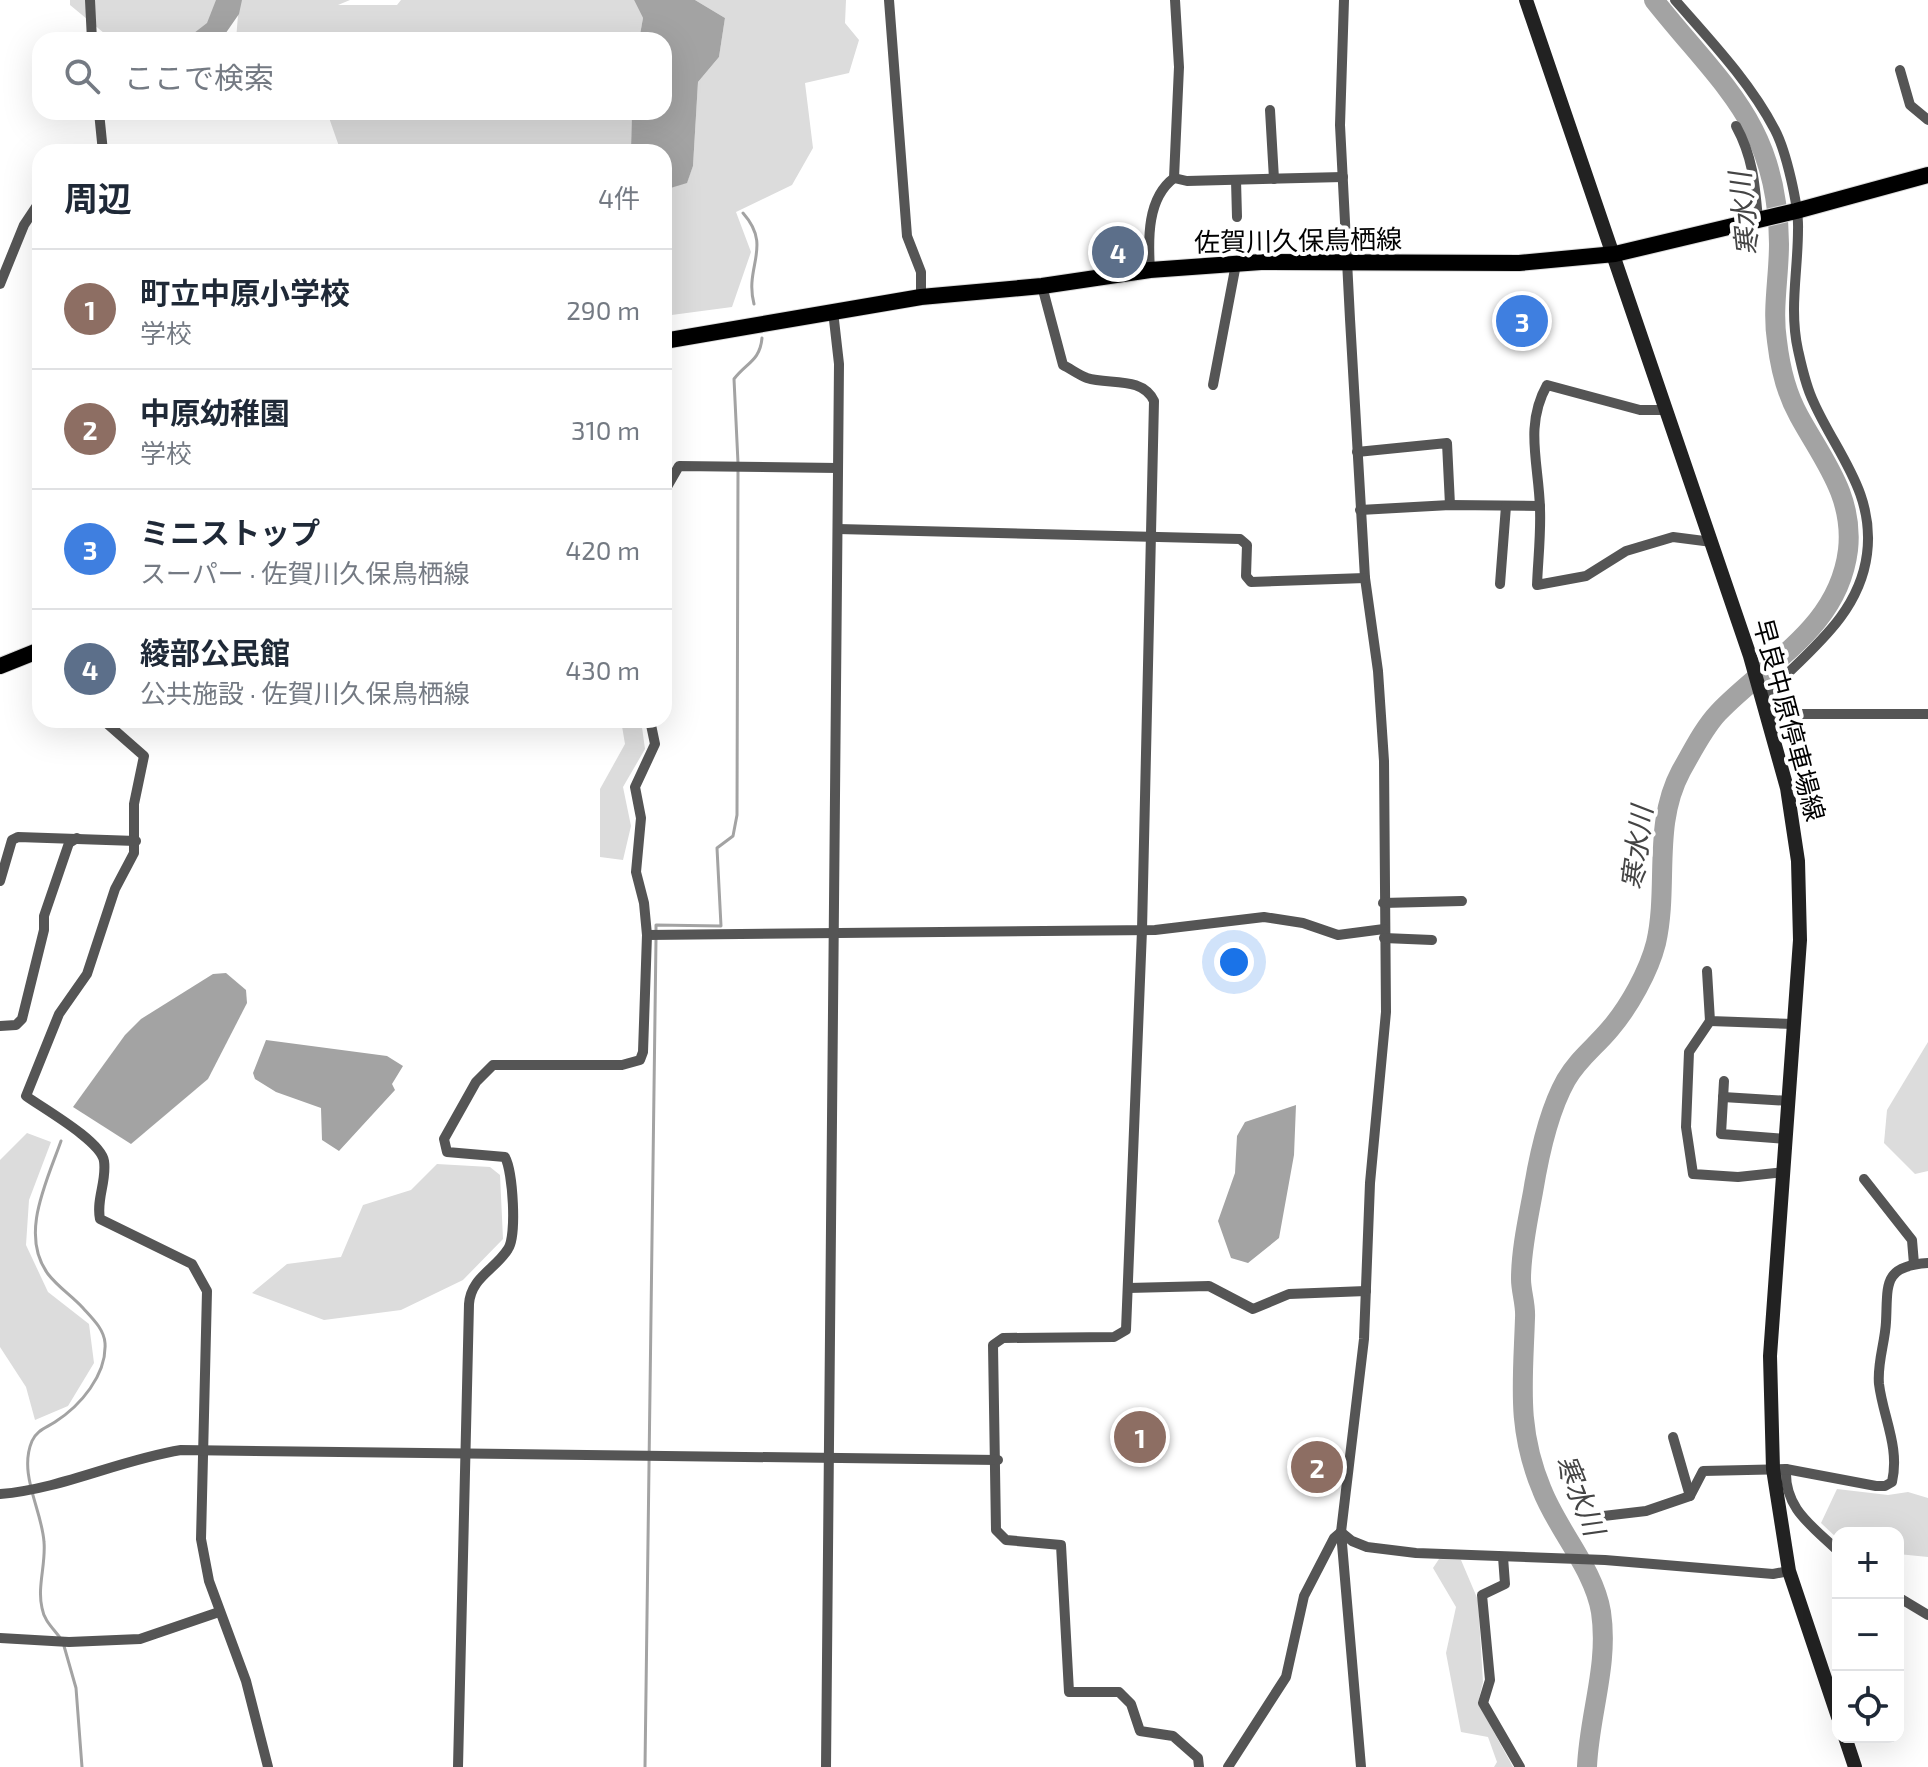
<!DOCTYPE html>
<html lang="ja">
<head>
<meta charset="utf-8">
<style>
	body { margin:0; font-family:"Exo 2","Noto Sans JP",sans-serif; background:#f2f2f3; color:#1f2937 }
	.controls { position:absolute; right:24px; bottom:24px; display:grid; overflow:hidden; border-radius:16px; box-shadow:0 8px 32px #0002 }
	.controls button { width:72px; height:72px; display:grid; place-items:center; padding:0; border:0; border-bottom:2px solid #e0e1e3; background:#fff; color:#1f2937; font:40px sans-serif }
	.you { position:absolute; left:1234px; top:962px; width:28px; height:28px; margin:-20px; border:6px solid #fff; border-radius:50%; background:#1a73e8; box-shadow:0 0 0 12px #1a73e833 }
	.badge { display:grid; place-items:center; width:52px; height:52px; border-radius:50%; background:#000; color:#fff; font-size:26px; font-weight:700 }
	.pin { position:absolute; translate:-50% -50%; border:4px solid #fff; box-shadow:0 2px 8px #0006 }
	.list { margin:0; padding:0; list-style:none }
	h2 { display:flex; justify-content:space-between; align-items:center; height:104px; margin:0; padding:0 32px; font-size:34px }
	h2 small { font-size:26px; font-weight:400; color:#747a83 }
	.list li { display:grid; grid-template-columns:52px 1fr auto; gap:24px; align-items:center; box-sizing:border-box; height:120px; padding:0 32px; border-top:2px solid #e0e1e3 }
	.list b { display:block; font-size:30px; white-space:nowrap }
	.list p { margin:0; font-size:26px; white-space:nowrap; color:#747a83 }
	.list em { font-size:26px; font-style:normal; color:#747a83 }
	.icon { flex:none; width:44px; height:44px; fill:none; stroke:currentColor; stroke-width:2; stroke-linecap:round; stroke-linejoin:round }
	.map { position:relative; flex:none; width:1928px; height:1767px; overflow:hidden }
	.search { position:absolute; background:#fff; box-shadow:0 8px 32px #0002; left:32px; top:32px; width:640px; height:88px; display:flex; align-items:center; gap:20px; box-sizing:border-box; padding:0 28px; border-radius:24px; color:#747a83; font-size:30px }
	.panel { position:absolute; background:#fff; box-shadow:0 8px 32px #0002; left:32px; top:144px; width:640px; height:584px; border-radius:24px }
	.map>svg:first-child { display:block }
</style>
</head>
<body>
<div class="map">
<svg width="1928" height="1767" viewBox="0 0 1928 1767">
	<rect width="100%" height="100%" fill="#fff"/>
	<g fill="#dcdcdc">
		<polygon points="70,0 350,0 338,5 397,5 401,0 634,0 643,18 639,40 236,40 238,15 187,36 110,38 70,5"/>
		<polygon points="695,0 846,0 845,23 859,40 849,73 805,83 813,148 792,185 736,212 751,252 732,307 664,316 664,190 687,182 693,166 698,82 719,57 725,18"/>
		<polygon points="327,112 632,112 631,152 341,152"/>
		<polygon points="621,720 641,720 645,749 623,787 631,826 623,860 600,857 600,789 625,744"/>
		<polygon points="1928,1042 1928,1171 1915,1174 1884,1143 1887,1110"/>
		<polygon points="27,1133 51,1142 29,1200 26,1245 48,1292 89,1324 94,1363 68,1406 35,1420 26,1387 0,1347 0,1160"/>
		<polygon points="437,1164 490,1167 500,1175 503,1239 463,1280 401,1310 324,1320 252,1293 287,1264 341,1257 363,1205 411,1190"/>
		<polygon points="1837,1489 1888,1495 1908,1492 1928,1498 1928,1557 1898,1554 1898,1533 1838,1533 1838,1539 1821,1523"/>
		<polygon points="1439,1559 1461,1560 1478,1600 1483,1682 1478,1703 1513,1767 1494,1767 1497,1762 1488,1737 1461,1732 1446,1653 1456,1607 1433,1568"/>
	</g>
	<g fill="#a3a3a3">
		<polygon points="216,0 242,0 239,14 221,40 185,40 207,23"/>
		<polygon points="634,0 695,0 725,18 719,57 698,82 693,166 687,183 664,190 664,152 631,149 632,112 664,112 664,40 639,40 643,18"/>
		<polygon points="226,973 246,990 247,1003 208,1079 131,1144 73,1107 125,1035 141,1019 213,974"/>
		<polygon points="266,1040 387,1056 403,1066 392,1084 395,1090 339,1151 322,1140 321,1108 276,1092 255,1079 253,1073"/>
		<polygon points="1296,1105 1294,1155 1279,1238 1248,1263 1231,1258 1218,1221 1235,1173 1237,1136 1245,1122"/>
	</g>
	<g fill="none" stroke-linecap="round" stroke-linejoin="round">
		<g stroke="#a3a3a3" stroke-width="3">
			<path d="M743,213C773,247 744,266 754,304"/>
			<path d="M738,463L734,379C746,363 760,361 762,338"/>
			<polyline points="656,931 656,925 721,926 717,848 733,836 737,815 738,470"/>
			<path d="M61,1639C54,1629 44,1621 42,1608C37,1587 46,1564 44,1542C42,1510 18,1474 32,1441C37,1430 46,1428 55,1422C80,1406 107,1375 105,1343C104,1329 92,1318 83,1308C72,1296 58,1287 48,1274C19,1235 47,1181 61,1141"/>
			<polyline points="64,1646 76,1688 82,1767"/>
			<polyline points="645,1767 656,939"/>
		</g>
		<path stroke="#a3a3a3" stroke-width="20" d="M1587,1767C1589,1715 1609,1665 1601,1612C1594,1569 1558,1531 1542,1490C1516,1428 1523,1382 1525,1318C1526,1304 1521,1292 1521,1279C1521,1251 1528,1219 1533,1192C1539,1155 1548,1112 1566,1080C1578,1059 1595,1047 1610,1029C1629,1007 1649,971 1656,943C1669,886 1652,825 1681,771C1692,752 1703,729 1718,713C1766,662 1838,630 1848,550C1854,496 1823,460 1799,416C1786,393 1780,367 1777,341C1772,309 1779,277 1779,244C1778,124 1722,86 1654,0"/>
		<defs>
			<g id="primary">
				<polyline points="664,341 921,297 1042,286 1150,270 1261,262 1519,263 1615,254 1796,211 1928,175"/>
				<polyline points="0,666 40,650"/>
			</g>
		</defs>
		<use href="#primary" stroke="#dbdbdb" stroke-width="18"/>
		<g stroke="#555" stroke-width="10">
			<polyline points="90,0 92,40"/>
			<polyline points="889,0 907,236 921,272 921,297"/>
			<polyline points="1344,0 1340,125 1350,319 1365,578 1378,671 1384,761 1386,1012 1370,1183 1364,1339 1341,1532 1361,1767"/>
			<path d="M1675,0C1710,40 1750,82 1775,130C1786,151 1799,206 1798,230C1798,271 1789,309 1798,350C1802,368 1806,387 1814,403C1837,454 1875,493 1867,554C1859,618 1804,654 1763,698"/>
			<polyline points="1900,70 1910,105 1928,120"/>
			<polyline points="1270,110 1274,179"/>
			<polyline points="99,112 103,152"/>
			<path d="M1736,126C1753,157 1755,185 1758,220"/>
			<polyline points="1174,178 1187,181 1343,177"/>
			<polyline points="1236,180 1237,217"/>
			<path d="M1150,270C1148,239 1147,198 1174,178L1179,67L1175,0"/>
			<polyline points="0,284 24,225 40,201"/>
			<path d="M1042,286L1063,365C1071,369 1079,375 1087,378C1109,385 1142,376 1154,401L1142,930L1126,1330L1114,1337L1003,1338L993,1345L996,1530L1006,1540L1061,1545L1069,1692H1119L1131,1704L1140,1731L1173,1736L1198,1758L1199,1767"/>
			<polyline points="1213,385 1236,264"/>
			<path d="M1667,410H1640L1547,385C1524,426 1539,464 1540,509C1541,534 1538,560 1537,585L1586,576L1626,551L1673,537L1712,542"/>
			<polyline points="1357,452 1447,443 1450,505"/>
			<polyline points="664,492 679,466 838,468"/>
			<polyline points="1360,510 1450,505 1540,506"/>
			<polyline points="838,529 1240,539 1247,545 1246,576 1251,582 1365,578"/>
			<polyline points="1500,584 1506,506"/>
			<polyline points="1767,714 1928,714"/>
			<path d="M103,720L144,756L134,804V853L115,889L87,974L59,1014L26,1096C44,1109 101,1141 104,1161C107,1181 96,1199 100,1219L192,1264L207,1291L201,1539L209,1581L246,1681L268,1767"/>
			<polyline points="0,881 12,840 18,837 136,841"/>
			<polyline points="1383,903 1462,901"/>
			<polyline points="647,935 1155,930 1264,917 1303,923 1338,935 1384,929"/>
			<polyline points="1384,938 1432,940"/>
			<polyline points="1707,971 1710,1021 1794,1024"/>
			<polyline points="1710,1021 1689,1052 1686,1127 1693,1174 1738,1177 1784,1172"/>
			<polyline points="0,1026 16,1025 22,1019 44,930 44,916 69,843 77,838"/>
			<polyline points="1724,1081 1721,1134 1786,1139"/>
			<polyline points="1723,1097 1789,1101"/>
			<polyline points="1864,1179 1912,1240 1914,1264"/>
			<polyline points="1128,1288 1209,1286 1253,1309 1289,1294 1366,1291"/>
			<polyline points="1673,1437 1690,1496"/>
			<path d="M1786,1469C1784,1508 1811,1525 1838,1551"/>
			<path d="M0,1494C62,1489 119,1460 181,1450L998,1460"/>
			<path d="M1595,1517L1646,1511L1690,1496L1703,1471L1786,1469L1876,1486H1885L1892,1482C1900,1447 1883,1417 1879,1384C1877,1363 1885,1343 1886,1322C1888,1285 1882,1266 1928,1263"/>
			<polyline points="1341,1532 1352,1541 1367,1547 1416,1553 1605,1560 1773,1574 1789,1571"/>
			<polyline points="1503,1557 1505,1584 1482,1595 1490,1680 1483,1703 1520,1767"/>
			<polyline points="1898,1597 1928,1615"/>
			<polyline points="0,1638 69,1642 140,1639 219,1612"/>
			<path d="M458,1767L469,1304C471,1277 495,1270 508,1249C517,1236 513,1172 505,1157L447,1152L444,1139L476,1082L493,1065H622L640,1060L643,1052L647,935L644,903L636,872L641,818L635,787L655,744L650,720"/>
			<polyline points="826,1767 839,364 833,311"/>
			<polyline points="1228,1767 1286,1677 1304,1596 1334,1538 1341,1532"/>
		</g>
		<g stroke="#222" stroke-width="14">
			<polyline points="1526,0 1750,656 1787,788 1798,861 1800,940 1770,1356 1773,1469 1789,1571 1838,1717"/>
			<polyline points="1845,1737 1855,1767"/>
		</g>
		<use href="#primary" stroke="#000" stroke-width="16"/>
	</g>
	<g text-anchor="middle" stroke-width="8" stroke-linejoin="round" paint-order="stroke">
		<g font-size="26" fill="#000" stroke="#fff">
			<text transform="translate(1298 241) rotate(-1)" y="9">佐賀川久保鳥栖線</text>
			<text transform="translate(1789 720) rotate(75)" y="9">早良中原停車場線</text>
		</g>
		<g font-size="28" font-style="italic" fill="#444" stroke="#fff">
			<text transform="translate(1744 214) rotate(-96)" y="10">寒水川</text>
			<text transform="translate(1637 848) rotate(-83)" y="10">寒水川</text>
			<text transform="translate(1580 1495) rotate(68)" y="10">寒水川</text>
		</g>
	</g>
</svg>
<div class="controls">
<button>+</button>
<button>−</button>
<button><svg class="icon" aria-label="locate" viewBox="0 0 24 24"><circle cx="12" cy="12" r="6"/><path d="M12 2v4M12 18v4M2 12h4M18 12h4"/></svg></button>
</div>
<div class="you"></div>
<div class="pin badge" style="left:1140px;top:1437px;background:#8d6e63">1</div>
<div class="pin badge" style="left:1317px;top:1467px;background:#8d6e63">2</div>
<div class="pin badge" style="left:1522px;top:321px;background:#3f7fe0">3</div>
<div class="pin badge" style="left:1118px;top:252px;background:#5c6f8a">4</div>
<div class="search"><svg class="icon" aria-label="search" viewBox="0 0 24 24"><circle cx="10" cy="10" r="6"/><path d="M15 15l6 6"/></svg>ここで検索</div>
<section class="panel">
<h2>周辺<small>4件</small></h2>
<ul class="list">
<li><span class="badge" style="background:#8d6e63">1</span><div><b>町立中原小学校</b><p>学校</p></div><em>290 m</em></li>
<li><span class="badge" style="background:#8d6e63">2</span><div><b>中原幼稚園</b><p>学校</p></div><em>310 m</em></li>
<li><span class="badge" style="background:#3f7fe0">3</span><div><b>ミニストップ</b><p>スーパー · 佐賀川久保鳥栖線</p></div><em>420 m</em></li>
<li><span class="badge" style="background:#5c6f8a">4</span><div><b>綾部公民館</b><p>公共施設 · 佐賀川久保鳥栖線</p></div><em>430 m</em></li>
</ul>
</section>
</div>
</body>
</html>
